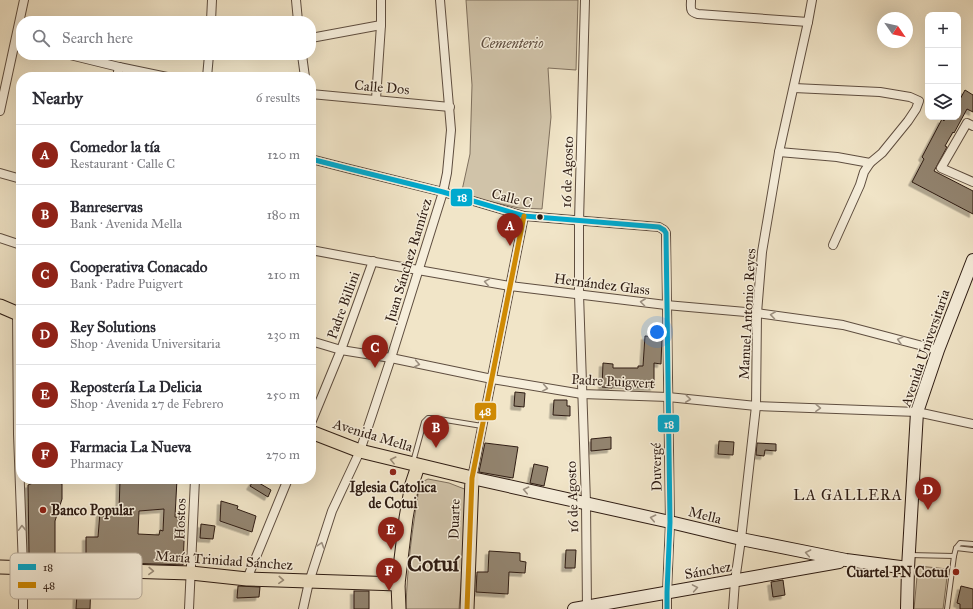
<!DOCTYPE html>
<html lang="en">
<head>
<meta charset="utf-8">
<style>
	body { margin:0; font-family:"IM FELL Great Primer",serif; background:#f7f7f7; color:#2b2b33 }
	.controls { position:absolute; right:12px; top:12px; display:grid; overflow:hidden; border-radius:8px; box-shadow:0 4px 16px #0002 }
	.controls button { width:36px; height:36px; display:grid; place-items:center; padding:0; border:0; border-bottom:1px solid #e1e1e2; background:#fff; color:#2b2b33; font:20px sans-serif }
	.compass { position:absolute; left:877px; top:12px; width:36px; height:36px; border-radius:50%; background:#fff; box-shadow:0 4px 16px #0002; rotate:124deg }
	.you { position:absolute; left:657px; top:332px; width:14px; height:14px; margin:-10px; border:3px solid #fff; border-radius:50%; background:#1a73e8; box-shadow:0 0 0 6px #1a73e833 }
	.badge { display:grid; place-items:center; width:26px; height:26px; border-radius:50%; background:#8f2418; color:#fff; font-size:13px; font-weight:700 }
	.pin { position:absolute; translate:-50% -33px; filter:drop-shadow(0 1px 2px #0008) }
	.pin::after { content:''; position:absolute; top:21px; width:14px; height:12px; background:inherit; clip-path:polygon(0 0,100% 0,50% 100%) }
	.list { margin:0; padding:0; list-style:none }
	h2 { display:flex; justify-content:space-between; align-items:center; height:52px; margin:0; padding:0 16px; font-size:17px }
	h2 small { font-size:13px; font-weight:400; color:#7c7c81 }
	.list li { display:grid; grid-template-columns:26px 1fr auto; gap:12px; align-items:center; box-sizing:border-box; height:60px; padding:0 16px; border-top:1px solid #e1e1e2 }
	.list b { display:block; font-size:15px; white-space:nowrap }
	.list p { margin:0; font-size:13px; white-space:nowrap; color:#7c7c81 }
	.list em { font-size:13px; font-style:normal; color:#7c7c81 }
	.icon { flex:none; width:22px; height:22px; fill:none; stroke:currentColor; stroke-width:2; stroke-linecap:round; stroke-linejoin:round }
	.map { position:relative; flex:none; width:973px; height:609px; overflow:hidden }
	.search { position:absolute; background:#fff; box-shadow:0 4px 16px #0002; left:16px; top:16px; width:300px; height:44px; display:flex; align-items:center; gap:10px; box-sizing:border-box; padding:0 14px; border-radius:16px; color:#7c7c81; font-size:15px }
	.panel { position:absolute; background:#fff; box-shadow:0 4px 16px #0002; left:16px; top:72px; width:300px; height:412px; border-radius:16px }
	.map>svg:first-child { display:block }
</style>
</head>
<body>
<div class="map">
<svg width="973" height="609" viewBox="0 0 973 609">
	<defs>
		<filter id="shadow"><feDropShadow dx="-3.5" dy="3.5" stdDeviation="0" flood-color="#0004"/></filter>
	</defs>
	<rect width="100%" height="100%" fill="#f1e5c8"/>
	<filter id="stains"><feTurbulence type="fractalNoise" baseFrequency=".005" numOctaves="4"/><feColorMatrix values="0 0 0 0 .2 0 0 0 0 .09 0 0 0 0 .02 0 0 0 .5 -.17"/></filter>
	<radialGradient id="worn" r=".72"><stop offset=".6" stop-color="#630" stop-opacity="0"/><stop offset="1" stop-color="#630" stop-opacity=".3"/></radialGradient>
	<g fill="#d0c3a9" stroke="#7f705e">
		<polygon points="466,0 578,0 576,70 548,68 551,117 542,209 519,208 461,195 470,154 472,85"/>
		<path d="M428,479L449,483L467,490L466,522L459,609H406C407,566 413,524 420,483Z"/>
		<polygon points="918,566 948,569 943,609 914,609"/>
	</g>
	<g fill="#938571" stroke="#2e1c13" fill-rule="evenodd" filter="url(#shadow)">
		<polygon points="965,90 973,95 973,112 967,109 954,133 953,132 945,146 947,147 934,171 973,191 973,214 912,182 924,159 922,157 942,119 944,121 946,117 958,117 958,103"/>
		<polygon points="645,336 662,337 661,364 654,363 654,387 632,387 632,385 612,385 612,388 602,387 603,363 613,364 613,368 638,368 638,366 643,366"/>
		<polygon points="515,392 525,393 524,407 514,406"/>
		<polygon points="554,400 567,400 567,406 570,406 570,416 553,415"/>
		<polygon points="611,437 611,449 591,451 591,439"/>
		<polygon points="719,441 734,442 733,455 718,454"/>
		<polygon points="485,443 518,447 513,478 479,472"/>
		<polygon points="757,443 776,444 776,451 765,450 764,456 756,455"/>
		<polygon points="534,464 548,467 544,486 530,483"/>
		<polygon points="43,479 62,484 62,499 55,521 55,555 29,554 28,485"/>
		<path d="M120,479H177L175,517L185,518L183,565L126,563V556H109V559L95,558V562H86V537H98L100,512L119,513ZM164,509L163,531L160,530L159,535L138,534L139,511Z"/>
		<polygon points="254,480 271,490 268,497 250,486"/>
		<polygon points="221,501 238,506 237,509 256,516 252,532 220,521"/>
		<polygon points="201,524 215,526 213,539 200,538"/>
		<polygon points="566,550 576,550 575,568 565,568"/>
		<polygon points="489,551 520,553 520,561 526,562 525,573 509,572 508,594 476,592 477,572 488,572"/>
		<polygon points="78,579 91,579 90,609 76,609"/>
		<polygon points="783,580 785,595 773,597 771,582"/>
		<polygon points="238,586 260,587 259,597 237,598"/>
		<polygon points="961,586 973,589 973,609 960,609 960,604 957,603"/>
		<rect x="354" y="591" width="15" height="18"/>
	</g>
	<g fill="none" stroke-linecap="round" stroke-linejoin="round">
		<defs>
			<g id="lane">
				<polyline points="413,462 424,422 428,418 433,418 482,426"/>
				<polyline points="956,548 973,550"/>
				<polyline points="909,555 954,556"/>
				<polyline points="947,609 954,556 956,548 960,543 973,544"/>
			</g>
			<g id="street">
				<polyline points="296,0 298,21"/>
				<polyline points="585,0 579,221 579,294 586,503 587,609"/>
				<path d="M691,0C691,8 689,12 698,14L808,22"/>
				<polyline points="211,21 212,0"/>
				<polyline points="311,38 381,25"/>
				<polyline points="70,55 119,67 167,77"/>
				<polyline points="302,55 305,77"/>
				<polyline points="117,77 119,67"/>
				<polyline points="207,77 209,55"/>
				<polyline points="311,94 450,107"/>
				<polyline points="376,99 381,25 381,0"/>
				<polyline points="0,111 24,0"/>
				<polyline points="973,126 967,123 941,168 973,182"/>
				<polyline points="779,152 837,157 870,163 882,153 908,121 916,109 919,101 910,97 880,92 794,88"/>
				<polyline points="311,159 350,169 443,192 524,216 659,227 664,230 666,233 670,522 667,592 667,609"/>
				<polyline points="0,173 21,179"/>
				<polyline points="0,238 21,245"/>
				<polyline points="833,245 860,185 864,172 870,163"/>
				<polyline points="311,250 418,270 510,286 666,305 757,313 843,325 938,350"/>
				<polyline points="17,313 18,434 23,567 23,609"/>
				<polyline points="311,341 341,350 391,358 492,379 582,394 668,397 756,406 917,412 973,424"/>
				<polyline points="311,423 341,350 373,261"/>
				<polyline points="472,478 524,216"/>
				<polyline points="247,579 288,479"/>
				<polyline points="189,609 195,479"/>
				<polyline points="303,609 309,582 332,511 360,451 391,358 443,192 447,173 451,130 440,0"/>
				<polyline points="733,609 735,581 741,539 756,406 757,313 762,252 779,152 808,22 812,0"/>
			</g>
			<g id="secondary">
				<polyline points="472,478 670,522 741,539 846,560 908,568"/>
				<polyline points="574,609 839,562"/>
				<polyline points="907,609 908,568 917,412 938,350 973,260"/>
			</g>
			<g id="primary">
				<polyline points="0,306 21,315"/>
				<polyline points="311,432 360,451 472,478 467,609"/>
				<polyline points="0,567 157,572 191,573 247,579 278,580 398,584"/>
				<polyline points="399,609 398,584 406,518 412,484 418,466"/>
			</g>
		</defs>
		<use href="#lane" stroke="#5f4e40" stroke-width="6"/>
		<use href="#street" stroke="#5f4e40" stroke-width="10"/>
		<use href="#secondary" stroke="#2e1c13" stroke-width="14"/>
		<use href="#primary" stroke="#2e1c13" stroke-width="15"/>
		<use href="#lane" stroke="#f6eedb" stroke-width="4"/>
		<use href="#street" stroke="#f6eedb" stroke-width="8"/>
		<use href="#secondary" stroke="#f6eedb" stroke-width="12"/>
		<use href="#primary" stroke="#f1e5c8" stroke-width="13"/>
		<defs>
			<polyline id="bus-1" points="311,159 350,169 443,192 524,216 659,227 664,230 666,233 670,522 667,592 667,609"/>
			<polyline id="bus-2" points="467,609 472,478 524,216"/>
		</defs>
		<use href="#bus-1" stroke="#f6eedb" stroke-width="8"/>
		<use href="#bus-2" stroke="#f6eedb" stroke-width="8"/>
		<use href="#bus-1" stroke="#00a9ce" stroke-width="5"/>
		<use href="#bus-2" stroke="#cf8a04" stroke-width="5"/>
	</g>
	<defs><path id="oneway-chevron" d="M-2-3.5L2.5 0L-2 3.5" fill="none" stroke-width="1.6" stroke-linecap="round" stroke-linejoin="round"/></defs>
	<g stroke="#9c9081">
		<use href="#oneway-chevron" transform="translate(487 282) rotate(-170)"/>
		<use href="#oneway-chevron" transform="translate(643 302) rotate(-173)"/>
		<use href="#oneway-chevron" transform="translate(773 315) rotate(-172)"/>
		<use href="#oneway-chevron" transform="translate(900 340) rotate(-165)"/>
		<use href="#oneway-chevron" transform="translate(417 364) rotate(11)"/>
		<use href="#oneway-chevron" transform="translate(545 388) rotate(10)"/>
		<use href="#oneway-chevron" transform="translate(688 399) rotate(6)"/>
		<use href="#oneway-chevron" transform="translate(818 408) rotate(2)"/>
		<use href="#oneway-chevron" transform="translate(526 490) rotate(-168)"/>
		<use href="#oneway-chevron" transform="translate(653 518) rotate(-168)"/>
		<use href="#oneway-chevron" transform="translate(22 528) rotate(-92)"/>
		<use href="#oneway-chevron" transform="translate(321 545) rotate(-72)"/>
		<use href="#oneway-chevron" transform="translate(808 553) rotate(-169)"/>
		<use href="#oneway-chevron" transform="translate(695 588) rotate(-10)"/>
	</g>
	<g stroke="#998b77">
		<use href="#oneway-chevron" transform="translate(393 460) rotate(-166)"/>
		<use href="#oneway-chevron" transform="translate(151 571) rotate(2)"/>
		<use href="#oneway-chevron" transform="translate(281 580) rotate(3)"/>
	</g>
	<circle fill="#2e1c13" stroke="#f6eedb" stroke-width="1.5" cx="540" cy="217" r="3.5"/>
	<g fill="#8f2418" stroke="#f6eedb" stroke-width="1.5">
		<circle cx="393" cy="472" r="4"/>
		<circle cx="43" cy="510" r="4"/>
		<circle cx="956" cy="572" r="4"/>
	</g>
	<g text-anchor="middle" stroke-width="3" stroke-linejoin="round" paint-order="stroke">
		<g font-size="14" font-style="italic" fill="#5f4e40" stroke="#f6eedb">
			<text x="512" y="48">Cementerio</text>
		</g>
		<g font-size="14" fill="#2e1c13" stroke="#f6eedb">
			<text transform="translate(382 87) rotate(5)" y="5">Calle Dos</text>
			<text transform="translate(567 172) rotate(-88)" y="5">16 de Agosto</text>
			<text transform="translate(512 198) rotate(14)" y="5">Calle C</text>
			<text transform="translate(408 260) rotate(-73)" y="5">Juan Sánchez Ramírez</text>
			<text transform="translate(602 284) rotate(7)" y="5">Hernández Glass</text>
			<text transform="translate(343 305) rotate(-70)" y="5">Padre Billini</text>
			<text transform="translate(747 314) rotate(-87)" y="5">Manuel Antonio Reyes</text>
			<text transform="translate(925 348) rotate(-71)" y="5">Avenida Universitaria</text>
			<text transform="translate(613 381) rotate(3)" y="5">Padre Puigvert</text>
			<text transform="translate(373 435) rotate(17)" y="5">Avenida Mella</text>
			<text transform="translate(656 467) rotate(-91)" y="5">Duvergé</text>
			<text transform="translate(572 497) rotate(-92)" y="5">16 de Agosto</text>
			<text transform="translate(705 515) rotate(14)" y="5">Mella</text>
			<text transform="translate(180 519) rotate(-88)" y="5">Hostos</text>
			<text transform="translate(454 519) rotate(-88)" y="5">Duarte</text>
			<text transform="translate(224 560) rotate(4)" y="5">María Trinidad Sánchez</text>
			<text transform="translate(708 570) rotate(-10)" y="5">Sánchez</text>
		</g>
		<g font-size="14" font-weight="bold" fill="#2e1c13" stroke="#f6eedb">
			<text x="393" y="492">Iglesia Catolica<tspan x="393" dy="16">de Cotui</tspan></text>
			<text x="51" y="515" text-anchor="start">Banco Popular</text>
			<text x="948" y="577" text-anchor="end">Cuartel PN Cotuí</text>
		</g>
		<g font-size="15" letter-spacing="1" fill="#2e1c13" stroke="#f6eedb">
			<text x="848" y="500">LA GALLERA</text>
		</g>
		<g font-size="22" font-weight="bold" fill="#2e1c13" stroke="#f6eedb">
			<text x="433" y="571">Cotuí</text>
		</g>
	</g>
	<rect x="10" y="553" width="132" height="46" rx="6" fill="#f6eedb" stroke="#baaf9f" stroke-width="1"/>
	<rect x="18" y="564" width="18" height="6" fill="#00a9ce"/>
	<rect x="18" y="582" width="18" height="6" fill="#cf8a04"/>
	<g font-size="11" fill="#2e1c13">
		<text x="43" y="571">18</text>
		<text x="43" y="589">48</text>
	</g>
	<g stroke="#f6eedb" stroke-width="1.5">
		<rect x="450" y="188" width="23" height="19" rx="4" fill="#00a9ce"/>
		<rect x="474" y="402" width="23" height="19" rx="4" fill="#cf8a04"/>
		<rect x="657" y="414" width="23" height="19" rx="4" fill="#00a9ce"/>
	</g>
	<g font-size="11" text-anchor="middle" font-weight="bold" fill="#fff">
		<text x="462" y="201">18</text>
		<text x="485" y="415">48</text>
		<text x="669" y="428">18</text>
	</g>
	<rect width="100%" height="100%" filter="url(#stains)"/>
	<rect width="100%" height="100%" fill="url(#worn)"/>
</svg>
<div class="controls">
<button>+</button>
<button>−</button>
<button><svg class="icon" aria-label="layers" viewBox="0 0 24 24"><path d="M12 4l9 5-9 5-9-5zM3 14l9 5 9-5"/></svg></button>
</div>
<svg class="compass" viewBox="-18 -18 36 36"><path d="M0-13l5 13h-10z" fill="#e53935"/><path d="M0 13l5-13h-10z" fill="#7c7c81"/></svg>
<div class="you"></div>
<div class="pin badge" style="left:510px;top:246px">A</div>
<div class="pin badge" style="left:436px;top:448px">B</div>
<div class="pin badge" style="left:375px;top:368px">C</div>
<div class="pin badge" style="left:928px;top:510px">D</div>
<div class="pin badge" style="left:391px;top:550px">E</div>
<div class="pin badge" style="left:389px;top:591px">F</div>
<div class="search"><svg class="icon" aria-label="search" viewBox="0 0 24 24"><circle cx="10" cy="10" r="6"/><path d="M15 15l6 6"/></svg>Search here</div>
<section class="panel">
<h2>Nearby<small>6 results</small></h2>
<ul class="list">
<li><span class="badge">A</span><div><b>Comedor la tía</b><p>Restaurant · Calle C</p></div><em>120 m</em></li>
<li><span class="badge">B</span><div><b>Banreservas</b><p>Bank · Avenida Mella</p></div><em>180 m</em></li>
<li><span class="badge">C</span><div><b>Cooperativa Conacado</b><p>Bank · Padre Puigvert</p></div><em>210 m</em></li>
<li><span class="badge">D</span><div><b>Rey Solutions</b><p>Shop · Avenida Universitaria</p></div><em>230 m</em></li>
<li><span class="badge">E</span><div><b>Repostería La Delicia</b><p>Shop · Avenida 27 de Febrero</p></div><em>250 m</em></li>
<li><span class="badge">F</span><div><b>Farmacia La Nueva</b><p>Pharmacy</p></div><em>270 m</em></li>
</ul>
</section>
</div>
</body>
</html>
